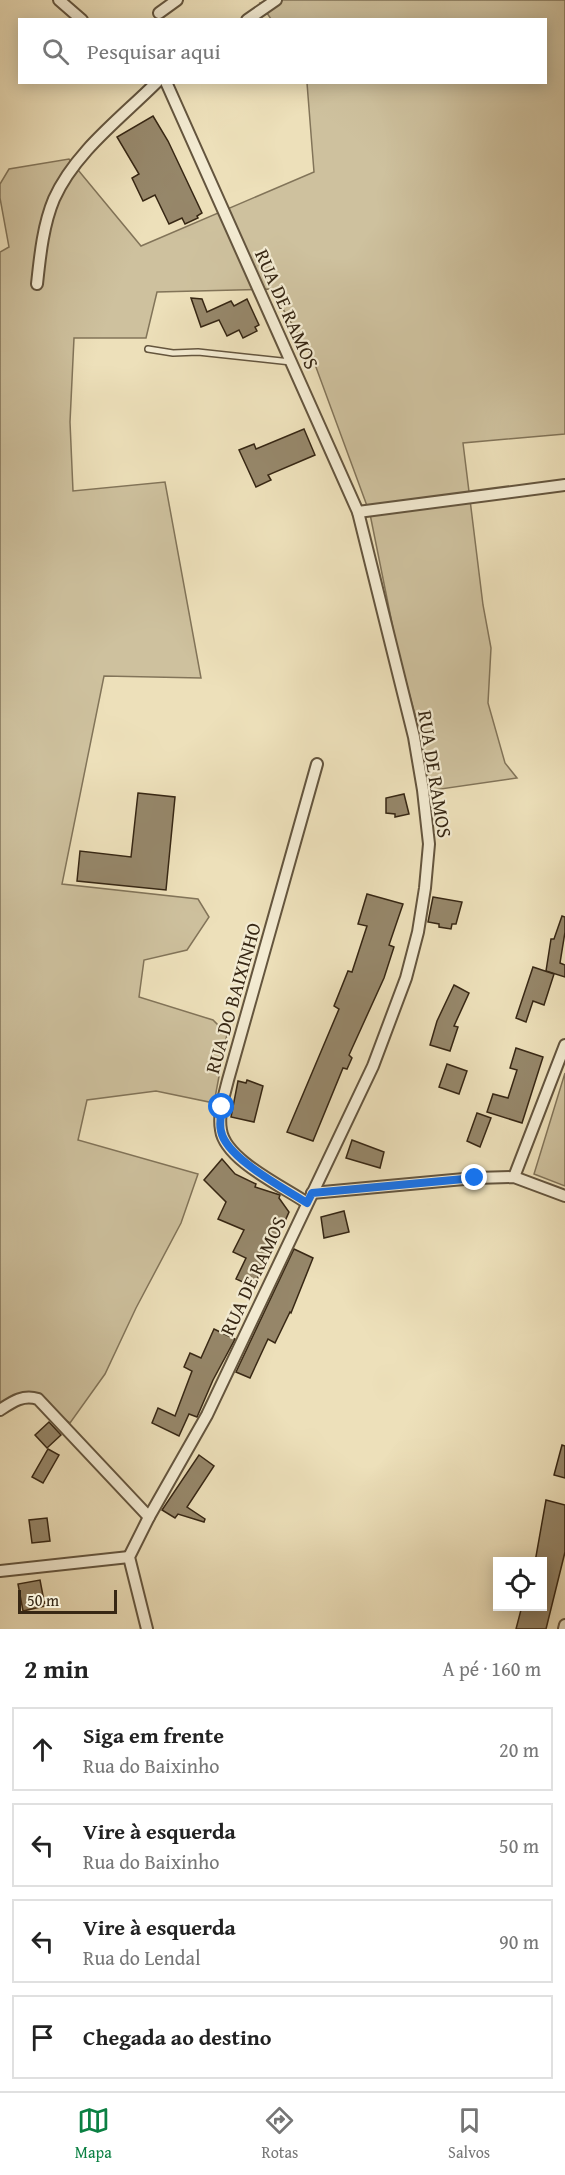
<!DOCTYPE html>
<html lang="pt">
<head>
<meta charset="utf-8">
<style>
	body { margin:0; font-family:"Gentium Book Plus",serif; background:#f6f6f6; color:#222 }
	.controls { position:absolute; right:18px; bottom:18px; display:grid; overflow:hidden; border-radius:0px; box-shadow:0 3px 15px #0003 }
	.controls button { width:54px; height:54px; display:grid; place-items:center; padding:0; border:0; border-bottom:2px solid #e0e0e0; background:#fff; color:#222; font:30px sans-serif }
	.scale { position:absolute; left:18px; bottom:15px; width:99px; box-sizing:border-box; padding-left:6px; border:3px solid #372714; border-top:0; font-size:16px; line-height:21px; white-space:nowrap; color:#372714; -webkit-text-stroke:4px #f3ebd2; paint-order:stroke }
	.stop { position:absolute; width:18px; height:18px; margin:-14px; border:4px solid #1a73e8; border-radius:50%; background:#fff }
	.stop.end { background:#1a73e8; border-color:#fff; box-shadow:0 2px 6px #0008 }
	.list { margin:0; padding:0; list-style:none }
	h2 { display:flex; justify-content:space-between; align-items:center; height:78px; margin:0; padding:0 24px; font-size:26px }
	h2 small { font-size:20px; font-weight:400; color:#767676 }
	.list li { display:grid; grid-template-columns:39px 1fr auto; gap:18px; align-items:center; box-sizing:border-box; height:84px; margin:0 12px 12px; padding:0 12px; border:2px solid #e0e0e0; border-radius:0px }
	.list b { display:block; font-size:22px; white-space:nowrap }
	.list p { margin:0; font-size:20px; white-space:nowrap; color:#767676 }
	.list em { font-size:20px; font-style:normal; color:#767676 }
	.icon { flex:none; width:33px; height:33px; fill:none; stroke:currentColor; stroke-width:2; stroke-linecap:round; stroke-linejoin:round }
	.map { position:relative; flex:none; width:565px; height:1629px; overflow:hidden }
	.search { position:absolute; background:#fff; box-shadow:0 3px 15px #0003; left:18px; right:18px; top:18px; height:66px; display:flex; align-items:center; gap:15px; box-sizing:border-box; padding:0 21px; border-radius:0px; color:#767676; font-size:22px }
	.sheet { height:462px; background:#fff }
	nav { display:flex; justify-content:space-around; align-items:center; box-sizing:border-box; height:84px; border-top:2px solid #e0e0e0; background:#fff; font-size:16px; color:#767676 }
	nav a { display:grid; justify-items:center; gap:3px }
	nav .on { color:#0b8043 }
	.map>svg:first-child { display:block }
</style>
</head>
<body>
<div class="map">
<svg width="565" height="1629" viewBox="0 0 565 1629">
	<rect width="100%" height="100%" fill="#ede0ba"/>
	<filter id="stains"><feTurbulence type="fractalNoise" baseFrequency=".00333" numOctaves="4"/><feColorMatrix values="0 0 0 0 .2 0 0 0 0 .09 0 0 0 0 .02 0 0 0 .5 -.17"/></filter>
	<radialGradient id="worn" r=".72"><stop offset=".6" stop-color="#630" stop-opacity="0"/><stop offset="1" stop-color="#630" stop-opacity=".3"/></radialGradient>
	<g fill="#cec19e" stroke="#827459" stroke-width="1.5">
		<polygon points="270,0 565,0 565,434 463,443 483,605 491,648 488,703 505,763 517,778 427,791 422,741 397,648 370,514 313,359 271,289 157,292 146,338 74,338 70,422 73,491 165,482 201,678 104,676 62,884 198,899 209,917 187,950 144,960 139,997 213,1020 227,1034 214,1103 156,1091 87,1100 78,1140 198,1174 181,1223 136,1308 105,1374 70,1423 28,1396 0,1407 0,252 9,247 0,198 0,184 9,169 69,159 141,246 314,172 307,83 546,82 546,20 271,19 260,3"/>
		<polygon points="565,1073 565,1186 534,1174"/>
	</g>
	<g fill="#96876a" stroke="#372714" stroke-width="1.5">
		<polygon points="153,116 168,141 202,213 197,216 198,218 185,224 182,218 169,224 155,195 143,201 132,178 139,174 117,137"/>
		<polygon points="191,298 202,299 207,312 231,301 234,306 247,299 259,325 255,327 257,331 243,338 239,330 227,336 219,320 201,327"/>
		<polygon points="304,429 315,455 268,475 271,480 256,487 239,450 254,444 256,449"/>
		<polygon points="138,793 175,797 166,890 77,881 80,851 131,857"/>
		<polygon points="404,794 409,814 395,817 395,814 386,813 386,798"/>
		<polygon points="367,894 403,904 389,945 394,947 384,978 349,1055 352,1058 347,1069 343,1068 313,1141 287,1132 339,1009 334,1006 348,971 352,972 367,926 358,924"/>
		<polygon points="433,897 462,902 456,924 452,924 451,929 439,927 439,924 428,922"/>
		<polygon points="562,916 565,917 565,932 560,963 565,965 565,977 546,971 551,939 554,939"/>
		<polygon points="533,967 554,974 544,1005 533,1001 526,1022 516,1018"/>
		<polygon points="454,985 469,993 454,1026 458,1027 450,1051 430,1045 437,1021"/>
		<polygon points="516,1048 543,1057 522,1123 487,1112 493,1094 508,1098 517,1070 510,1068"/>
		<polygon points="447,1064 467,1071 459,1094 439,1087"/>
		<polygon points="247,1080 263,1086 254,1122 231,1117 238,1081 246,1083"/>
		<polygon points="477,1113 491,1118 480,1147 467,1141"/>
		<polygon points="352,1140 384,1152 380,1168 346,1158"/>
		<polygon points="222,1159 235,1174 256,1184 255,1187 280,1195 279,1198 289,1212 277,1239 275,1238 254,1287 236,1279 246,1258 233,1252 244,1230 218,1219 226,1202 204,1180"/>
		<polygon points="344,1211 349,1232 324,1238 321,1217"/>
		<polygon points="294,1249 313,1258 291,1313 290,1312 275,1343 268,1339 250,1378 236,1372"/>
		<polygon points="214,1329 235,1339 213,1380 197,1417 189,1414 179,1436 152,1423 158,1408 175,1416 192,1371 184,1367 190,1353 201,1358"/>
		<polygon points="49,1422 61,1435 47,1448 35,1435"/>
		<polygon points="562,1445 565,1446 565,1478 554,1475"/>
		<polygon points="48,1449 59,1455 43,1483 32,1477"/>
		<polygon points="199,1455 214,1466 187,1507 205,1519 204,1522 178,1514 175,1518 162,1510"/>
		<polygon points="546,1500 565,1505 565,1552 546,1629 516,1629 522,1606 543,1606 543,1562 535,1562"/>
		<polygon points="47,1518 50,1541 32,1543 29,1520"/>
		<polygon points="40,1580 45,1606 23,1611 18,1584"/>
	</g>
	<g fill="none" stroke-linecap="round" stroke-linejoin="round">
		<defs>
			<polyline id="service" points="148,349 173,353 198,352 291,362"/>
			<g id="minor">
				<polyline points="59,0 82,20"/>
				<polyline points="159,13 177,0"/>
				<polyline points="247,20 276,0"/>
				<path d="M37,284C40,256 43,225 54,199C75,152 121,118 157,82"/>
				<polyline points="358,512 565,485"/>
				<polyline points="514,1177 565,1045"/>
				<polyline points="312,1193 475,1178 514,1177 565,1196"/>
				<path d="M307,1203C284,1187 225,1160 221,1130C218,1114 224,1096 228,1080L317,764"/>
				<path d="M0,1410C12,1402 23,1394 38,1399L149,1517"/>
				<polyline points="0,1571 129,1557"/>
				<polyline points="147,1629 129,1557 149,1517 207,1415 373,1066 406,978 418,932 425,888 429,844 423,790 414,737 358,512 166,82"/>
				<polyline points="564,1629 565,1625"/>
			</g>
		</defs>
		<use href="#service" stroke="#64553e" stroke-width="8"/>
		<use href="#minor" stroke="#64553e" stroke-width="14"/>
		<use href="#service" stroke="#f3ebd2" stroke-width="5"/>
		<use href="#minor" stroke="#f3ebd2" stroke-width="10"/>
	</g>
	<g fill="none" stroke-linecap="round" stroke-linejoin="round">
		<path stroke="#1a73e8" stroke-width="8" d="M222,1107C221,1114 219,1124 221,1131C226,1158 284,1188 307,1203L312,1193L475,1178"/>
	</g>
	<g text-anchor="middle" stroke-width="4.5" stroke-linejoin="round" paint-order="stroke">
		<g font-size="20" fill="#372714" stroke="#f3ebd2">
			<text transform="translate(287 309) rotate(66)" y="7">RUA DE RAMOS</text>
			<text transform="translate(435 774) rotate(81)" y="7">RUA DE RAMOS</text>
			<text transform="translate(233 998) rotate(-74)" y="7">RUA DO BAIXINHO</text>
			<text transform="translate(253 1276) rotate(-65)" y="7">RUA DE RAMOS</text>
		</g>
	</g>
	<rect width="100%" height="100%" filter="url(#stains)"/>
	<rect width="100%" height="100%" fill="url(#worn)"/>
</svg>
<div class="controls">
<button><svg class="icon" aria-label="locate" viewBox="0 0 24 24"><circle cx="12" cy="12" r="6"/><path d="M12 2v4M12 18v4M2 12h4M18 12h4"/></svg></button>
</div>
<div class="scale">50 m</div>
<div class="stop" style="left:222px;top:1107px"></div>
<div class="stop end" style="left:475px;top:1178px"></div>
<div class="search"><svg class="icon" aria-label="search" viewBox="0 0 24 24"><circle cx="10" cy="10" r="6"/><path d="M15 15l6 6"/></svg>Pesquisar aqui</div>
</div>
<section class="sheet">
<h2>2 min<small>A pé · 160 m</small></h2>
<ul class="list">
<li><svg class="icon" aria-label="ahead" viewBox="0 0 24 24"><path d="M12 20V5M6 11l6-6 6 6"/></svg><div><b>Siga em frente</b><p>Rua do Baixinho</p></div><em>20 m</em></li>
<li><svg class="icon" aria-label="left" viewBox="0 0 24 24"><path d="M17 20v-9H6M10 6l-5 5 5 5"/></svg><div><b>Vire à esquerda</b><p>Rua do Baixinho</p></div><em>50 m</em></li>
<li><svg class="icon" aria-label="left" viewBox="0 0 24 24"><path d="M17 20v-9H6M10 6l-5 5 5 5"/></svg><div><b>Vire à esquerda</b><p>Rua do Lendal</p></div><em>90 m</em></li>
<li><svg class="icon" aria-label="arrive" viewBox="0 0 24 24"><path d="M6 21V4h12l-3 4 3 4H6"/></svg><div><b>Chegada ao destino</b></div></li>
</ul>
</section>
<nav>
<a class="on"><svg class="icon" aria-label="map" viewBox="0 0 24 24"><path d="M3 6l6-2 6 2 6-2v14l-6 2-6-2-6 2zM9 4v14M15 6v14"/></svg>Mapa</a>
<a><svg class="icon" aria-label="directions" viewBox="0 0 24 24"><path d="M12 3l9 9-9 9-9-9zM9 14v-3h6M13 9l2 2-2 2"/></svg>Rotas</a>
<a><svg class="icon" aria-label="saved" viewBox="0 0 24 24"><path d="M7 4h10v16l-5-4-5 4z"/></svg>Salvos</a>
</nav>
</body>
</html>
